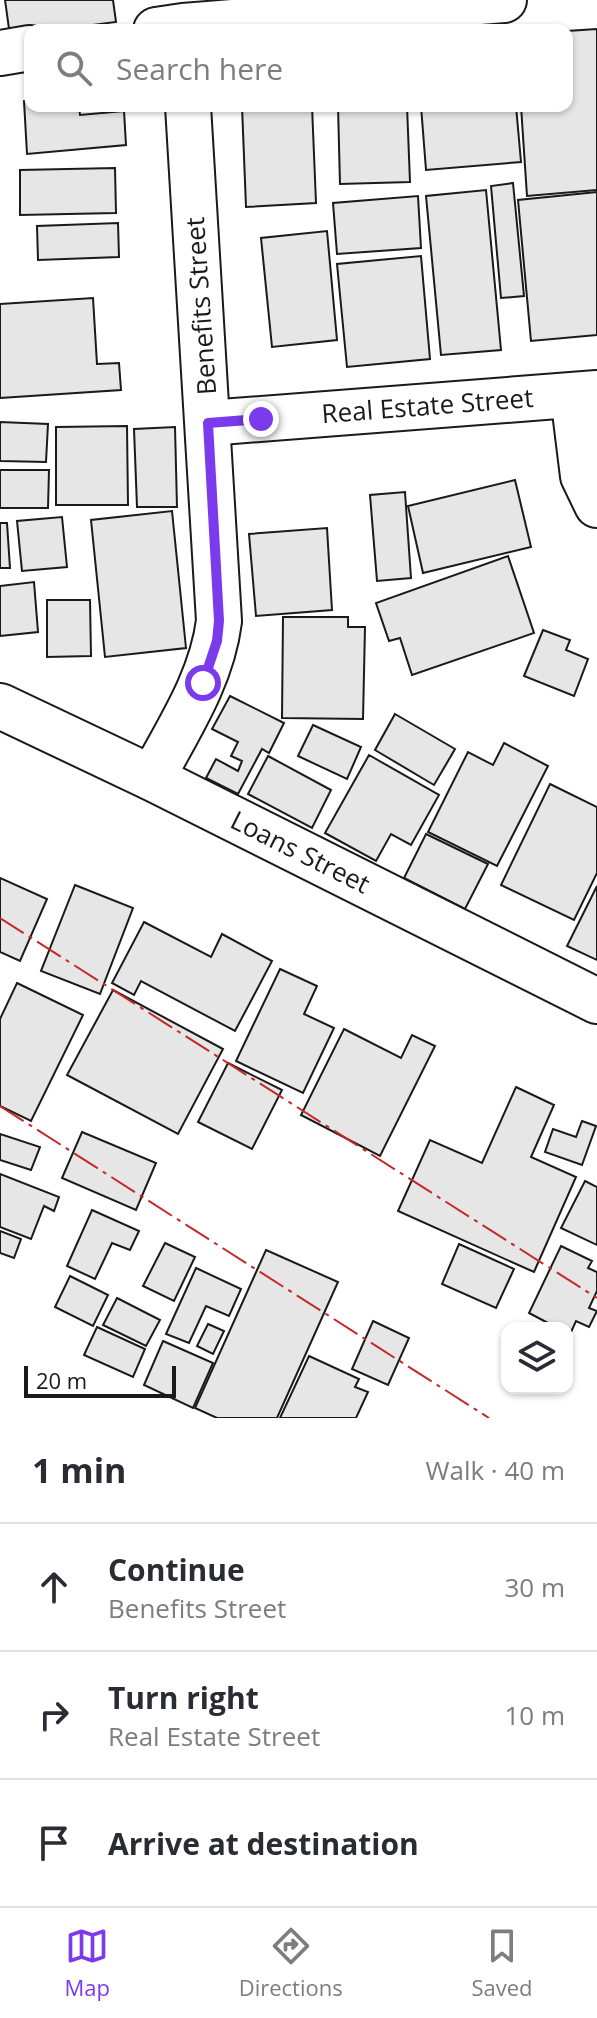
<!DOCTYPE html>
<html lang="en">
<head>
<meta charset="utf-8">
<style>
	body { margin:0; font-family:"Open Sans",sans-serif; background:#f7f7f7; color:#2b2b33 }
	.controls { position:absolute; right:24px; bottom:24px; display:grid; overflow:hidden; border-radius:16px; box-shadow:0 2px 6px #0004 }
	.controls button { width:72px; height:72px; display:grid; place-items:center; padding:0; border:0; border-bottom:2px solid #e1e1e2; background:#fff; color:#2b2b33; font:40px sans-serif }
	.scale { position:absolute; left:24px; bottom:20px; width:152px; box-sizing:border-box; padding-left:8px; border:4px solid #1a1a1a; border-top:0; font-size:22px; line-height:28px; white-space:nowrap; color:#1a1a1a; -webkit-text-stroke:6px #fff; paint-order:stroke }
	.stop { position:absolute; width:24px; height:24px; margin:-18px; border:6px solid #7c3aed; border-radius:50%; background:#fff }
	.stop.end { background:#7c3aed; border-color:#fff; box-shadow:0 2px 8px #0008 }
	.list { margin:0; padding:0; list-style:none }
	h2 { display:flex; justify-content:space-between; align-items:center; height:104px; margin:0; padding:0 32px; font-size:34px }
	h2 small { font-size:26px; font-weight:400; color:#7c7c81 }
	.list li { display:grid; grid-template-columns:52px 1fr auto; gap:24px; align-items:center; box-sizing:border-box; height:128px; padding:0 32px; border-top:2px solid #e1e1e2 }
	.list b { display:block; font-size:30px; white-space:nowrap }
	.list p { margin:0; font-size:26px; white-space:nowrap; color:#7c7c81 }
	.list em { font-size:26px; font-style:normal; color:#7c7c81 }
	.icon { flex:none; width:44px; height:44px; fill:none; stroke:currentColor; stroke-width:2; stroke-linecap:round; stroke-linejoin:round }
	.map { position:relative; flex:none; width:597px; height:1418px; overflow:hidden }
	.search { position:absolute; background:#fff; box-shadow:0 2px 6px #0004; left:24px; right:24px; top:24px; height:88px; display:flex; align-items:center; gap:20px; box-sizing:border-box; padding:0 28px; border-radius:16px; color:#7c7c81; font-size:30px }
	.sheet { height:488px; background:#fff }
	nav { display:flex; justify-content:space-around; align-items:center; box-sizing:border-box; height:112px; border-top:2px solid #e1e1e2; background:#fff; font-size:22px; color:#7c7c81 }
	nav a { display:grid; justify-items:center; gap:4px }
	nav .on { color:#7c3aed }
	.map>svg:first-child { display:block }
</style>
</head>
<body>
<div class="map">
<svg width="597" height="1418" viewBox="0 0 597 1418">
	<rect width="100%" height="100%" fill="#fff"/>
	<g fill="#e6e6e6" stroke="#1a1a1a" stroke-width="2">
		<polygon points="5,0 113,0 116,22 54,30 30,30 10,36"/>
		<polygon points="597,29 597,190 527,196 521,106 567,106 567,31"/>
		<polygon points="30,100 30,106 79,106 80,115 124,111 126,145 27,154 24,101"/>
		<polygon points="242,106 312,106 316,203 246,207"/>
		<polygon points="338,106 407,106 410,182 340,184"/>
		<polygon points="421,106 516,106 521,162 426,170"/>
		<polygon points="115,168 116,213 20,215 20,170"/>
		<polygon points="513,183 524,296 501,298 491,186"/>
		<polygon points="486,190 501,350 441,355 426,196"/>
		<polygon points="597,192 597,335 531,341 518,200"/>
		<polygon points="418,196 421,248 337,254 333,203"/>
		<polygon points="118,223 119,257 38,260 37,226"/>
		<polygon points="327,231 337,340 272,347 261,238"/>
		<polygon points="421,256 430,359 347,367 337,264"/>
		<polygon points="93,298 97,364 119,363 121,390 0,398 0,304"/>
		<polygon points="0,422 48,424 46,462 0,461"/>
		<polygon points="127,426 128,505 56,505 56,427"/>
		<polygon points="175,427 177,507 137,507 134,429"/>
		<polygon points="0,470 49,470 48,508 0,508"/>
		<polygon points="515,480 531,547 423,573 408,506"/>
		<polygon points="405,492 411,578 377,581 370,495"/>
		<polygon points="172,511 186,648 105,657 91,520"/>
		<polygon points="62,517 67,567 22,571 17,521"/>
		<polygon points="0,523 7,523 10,568 0,568"/>
		<polygon points="327,528 332,610 256,616 249,534"/>
		<polygon points="508,556 534,633 412,675 400,638 389,641 376,603"/>
		<polygon points="34,582 38,632 0,636 0,586"/>
		<polygon points="47,600 90,600 91,656 47,657"/>
		<polygon points="283,617 348,617 348,627 365,627 363,719 282,718"/>
		<polygon points="543,630 570,640 566,650 588,659 574,696 524,676"/>
		<polygon points="230,696 284,723 269,753 262,749 238,794 206,778 216,759 238,771 242,761 231,756 238,742 212,729"/>
		<polygon points="395,714 455,749 434,785 375,750"/>
		<polygon points="313,725 361,747 347,779 298,756"/>
		<polygon points="504,743 548,766 497,866 428,832 468,752 493,765"/>
		<polygon points="369,755 439,795 411,845 391,834 376,861 325,833"/>
		<polygon points="268,756 331,790 312,828 248,794"/>
		<polygon points="550,784 597,807 597,873 574,920 501,885"/>
		<polygon points="426,834 488,864 465,909 404,878"/>
		<polygon points="0,878 47,899 20,961 0,952"/>
		<polygon points="75,885 133,908 100,994 41,971"/>
		<polygon points="597,886 597,960 567,946"/>
		<polygon points="144,922 211,957 222,934 272,961 235,1031 141,981 134,995 112,983"/>
		<polygon points="280,969 317,986 304,1014 334,1028 303,1093 236,1061"/>
		<polygon points="17,983 83,1015 31,1121 0,1106 0,1019"/>
		<polygon points="113,990 223,1049 178,1134 67,1075"/>
		<polygon points="344,1029 401,1058 412,1035 435,1046 380,1156 301,1115"/>
		<polygon points="228,1063 282,1090 252,1149 198,1122"/>
		<polygon points="516,1087 554,1105 531,1157 576,1177 534,1272 398,1211 430,1140 482,1163"/>
		<polygon points="582,1121 596,1126 582,1165 545,1152 553,1129 576,1137"/>
		<polygon points="82,1132 156,1163 136,1210 62,1178"/>
		<polygon points="0,1134 40,1147 31,1170 0,1160"/>
		<polygon points="0,1174 59,1197 54,1211 44,1206 31,1239 0,1227"/>
		<polygon points="585,1181 597,1187 597,1245 561,1228"/>
		<polygon points="92,1210 139,1231 130,1250 112,1243 95,1279 67,1266"/>
		<polygon points="0,1231 21,1239 14,1258 0,1253"/>
		<polygon points="165,1243 195,1257 174,1301 143,1286"/>
		<polygon points="459,1244 514,1269 496,1308 442,1284"/>
		<polygon points="561,1246 592,1261 588,1268 597,1272 597,1291 589,1308 597,1311 589,1327 576,1321 567,1341 567,1328 548,1328 550,1324 529,1313"/>
		<polygon points="266,1250 338,1282 277,1418 217,1418 195,1408"/>
		<polygon points="196,1268 241,1289 229,1316 206,1306 189,1343 166,1334"/>
		<polygon points="70,1276 108,1295 93,1326 55,1307"/>
		<polygon points="117,1298 160,1320 146,1346 103,1325"/>
		<polygon points="373,1321 409,1338 388,1385 352,1369"/>
		<polygon points="208,1324 224,1331 213,1354 197,1346"/>
		<polygon points="97,1327 145,1349 133,1377 84,1355"/>
		<polygon points="163,1341 213,1363 193,1408 144,1385"/>
		<polygon points="309,1356 359,1379 355,1387 368,1392 356,1418 280,1418"/>
	</g>
	<g fill="none" stroke-linecap="round" stroke-linejoin="round">
		<defs>
			<g id="minor">
				<polyline points="156,30 183,26 504,0"/>
				<polyline points="0,53 30,48"/>
				<polyline points="573,395 583,476 597,505"/>
				<path id="s1" d="M208,423L597,393"/>
				<path id="s2" d="M0,706L152,778L597,1001"/>
				<path d="M152,778C179,728 212,678 219,621L188,106"/>
			</g>
		</defs>
		<use href="#minor" stroke="#1a1a1a" stroke-width="48"/>
		<use href="#minor" stroke="#fff" stroke-width="44"/>
		<g stroke="#c62828" stroke-width="2" stroke-dasharray="28 6 4 6" stroke-linecap="butt">
			<polyline points="0,918 597,1298"/>
			<polyline points="0,1106 489,1418"/>
		</g>
	</g>
	<g fill="none" stroke-linecap="round" stroke-linejoin="round">
		<polyline stroke="#7c3aed" stroke-width="10" points="203,683 217,641 219,621 208,423 261,419"/>
	</g>
	<g text-anchor="middle" stroke-width="6" stroke-linejoin="round" paint-order="stroke">
		<g font-size="26" fill="#1a1a1a" stroke="#fff">
			<text transform="translate(201 306) rotate(-94)" y="9">Benefits Street</text>
			<text dy="9" stroke="none"><textPath href="#s1" startOffset="220">Real Estate Street</textPath></text>
			<text dy="9" stroke="none"><textPath href="#s2" startOffset="334">Loans Street</textPath></text>
		</g>
	</g>
</svg>
<div class="controls">
<button><svg class="icon" aria-label="layers" viewBox="0 0 24 24"><path d="M12 4l9 5-9 5-9-5zM3 14l9 5 9-5"/></svg></button>
</div>
<div class="scale">20 m</div>
<div class="stop" style="left:203px;top:683px"></div>
<div class="stop end" style="left:261px;top:419px"></div>
<div class="search"><svg class="icon" aria-label="search" viewBox="0 0 24 24"><circle cx="10" cy="10" r="6"/><path d="M15 15l6 6"/></svg>Search here</div>
</div>
<section class="sheet">
<h2>1 min<small>Walk · 40 m</small></h2>
<ul class="list">
<li><svg class="icon" aria-label="ahead" viewBox="0 0 24 24"><path d="M12 20V5M6 11l6-6 6 6"/></svg><div><b>Continue</b><p>Benefits Street</p></div><em>30 m</em></li>
<li><svg class="icon" aria-label="right" viewBox="0 0 24 24"><path d="M7 20v-9h11M14 6l5 5-5 5"/></svg><div><b>Turn right</b><p>Real Estate Street</p></div><em>10 m</em></li>
<li><svg class="icon" aria-label="arrive" viewBox="0 0 24 24"><path d="M6 21V4h12l-3 4 3 4H6"/></svg><div><b>Arrive at destination</b></div></li>
</ul>
</section>
<nav>
<a class="on"><svg class="icon" aria-label="map" viewBox="0 0 24 24"><path d="M3 6l6-2 6 2 6-2v14l-6 2-6-2-6 2zM9 4v14M15 6v14"/></svg>Map</a>
<a><svg class="icon" aria-label="directions" viewBox="0 0 24 24"><path d="M12 3l9 9-9 9-9-9zM9 14v-3h6M13 9l2 2-2 2"/></svg>Directions</a>
<a><svg class="icon" aria-label="saved" viewBox="0 0 24 24"><path d="M7 4h10v16l-5-4-5 4z"/></svg>Saved</a>
</nav>
</body>
</html>
